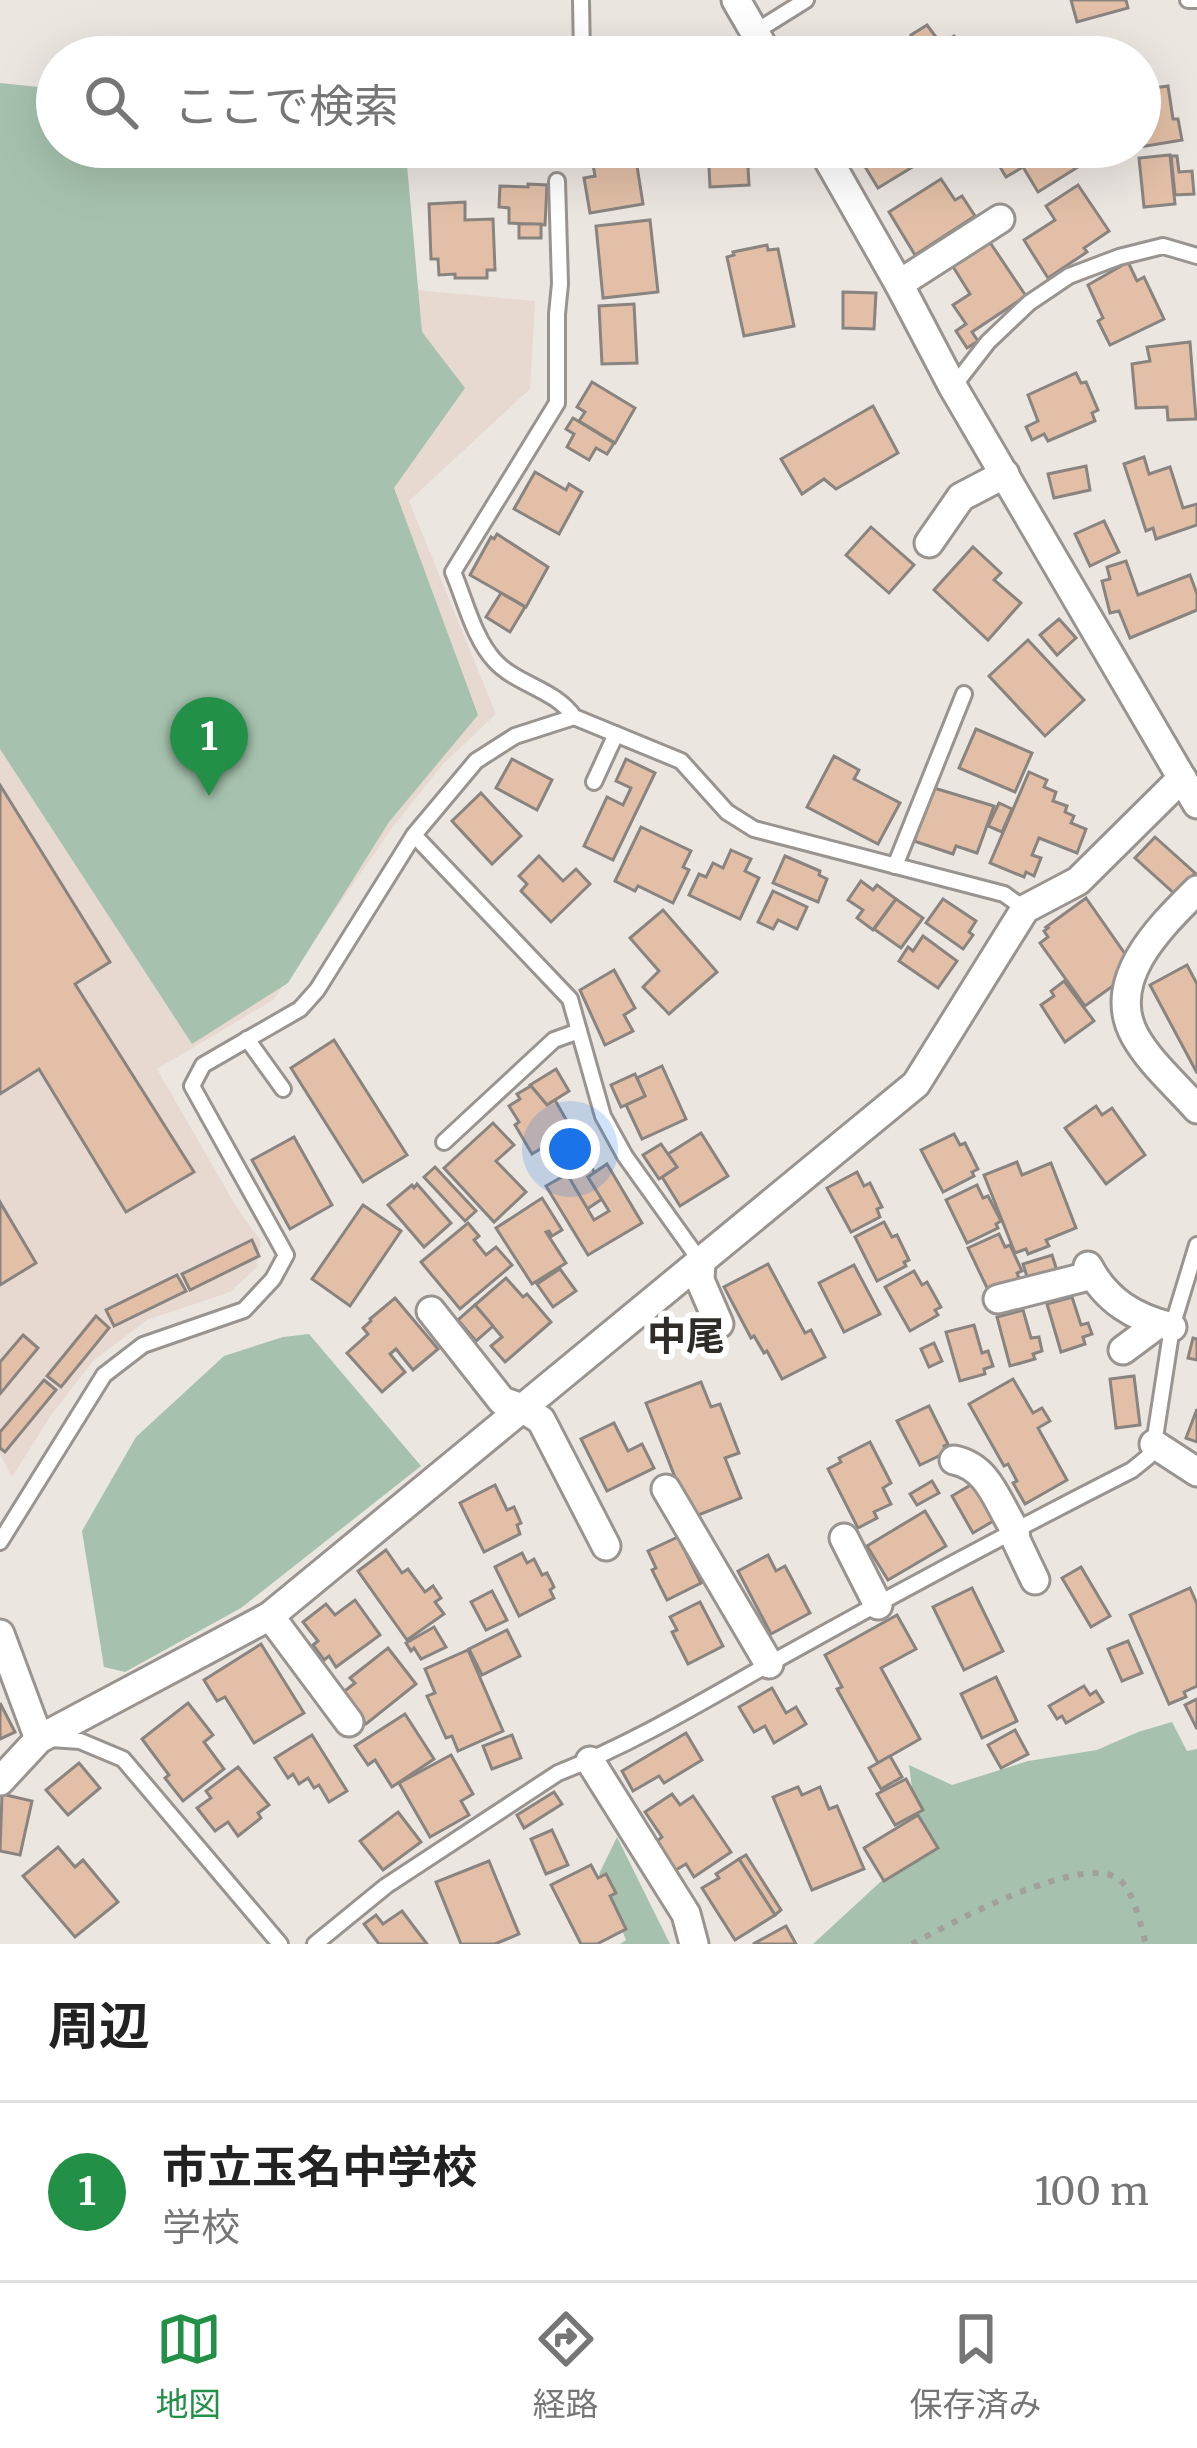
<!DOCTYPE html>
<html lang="ja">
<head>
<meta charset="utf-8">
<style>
	body { margin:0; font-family:Merriweather,"Noto Sans JP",serif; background:#f2f2f2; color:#222 }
	.you { position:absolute; left:570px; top:1149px; width:42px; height:42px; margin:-30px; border:9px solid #fff; border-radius:50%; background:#1a73e8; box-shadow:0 0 0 18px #1a73e833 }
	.badge { display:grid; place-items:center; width:78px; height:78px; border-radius:50%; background:#239048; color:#fff; font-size:39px; font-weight:700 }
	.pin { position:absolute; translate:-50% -99px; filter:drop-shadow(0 3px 6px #0008) }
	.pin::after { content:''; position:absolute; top:63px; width:42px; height:36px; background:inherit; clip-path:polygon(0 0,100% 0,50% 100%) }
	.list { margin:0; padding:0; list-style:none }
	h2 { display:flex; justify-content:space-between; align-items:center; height:156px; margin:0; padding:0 48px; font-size:51px }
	h2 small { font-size:39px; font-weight:400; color:#767676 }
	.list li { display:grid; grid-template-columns:78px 1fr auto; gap:36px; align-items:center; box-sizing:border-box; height:180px; padding:0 48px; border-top:3px solid #e0e0e0 }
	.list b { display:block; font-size:45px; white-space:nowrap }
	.list p { margin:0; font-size:39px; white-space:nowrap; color:#767676 }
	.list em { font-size:39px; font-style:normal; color:#767676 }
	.icon { flex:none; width:66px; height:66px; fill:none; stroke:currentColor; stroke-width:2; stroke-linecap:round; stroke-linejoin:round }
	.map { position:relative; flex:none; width:1197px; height:1944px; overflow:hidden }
	.search { position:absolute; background:#fff; box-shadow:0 12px 48px #0002; left:36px; right:36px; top:36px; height:132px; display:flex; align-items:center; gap:30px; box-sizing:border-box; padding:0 42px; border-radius:66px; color:#767676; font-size:45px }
	.sheet { height:336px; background:#fff }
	nav { display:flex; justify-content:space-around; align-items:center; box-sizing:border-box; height:168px; border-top:3px solid #e0e0e0; background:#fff; font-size:33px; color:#767676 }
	nav a { display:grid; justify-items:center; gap:6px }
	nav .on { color:#239048 }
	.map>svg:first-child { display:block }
</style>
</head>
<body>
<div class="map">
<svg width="1197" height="1944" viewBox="0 0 1197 1944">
	<rect width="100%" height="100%" fill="#ece6e1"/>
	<polygon fill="#e7d9d0" points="0,83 57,89 57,147 406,289 535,301 530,389 409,501 496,714 443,764 392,828 273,1000 157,1069 237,1208 261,1241 256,1268 230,1292 147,1320 93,1361 52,1414 12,1477 0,1454"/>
	<g fill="#a6c2ae">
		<polygon points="0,83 57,89 57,147 388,147 406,154 422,332 465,388 394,488 478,715 389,822 288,983 192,1044 0,749"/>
		<polygon points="309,1334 421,1466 241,1608 125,1672 104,1667 82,1531 136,1437 224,1356 283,1337"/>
		<polygon points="1172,1722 1187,1751 1197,1749 1197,1944 813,1944 890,1873 920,1850 909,1765 952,1785 1028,1761 1097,1750 1138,1732"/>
		<polygon points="617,1837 670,1944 620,1944 626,1940 599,1874"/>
	</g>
	<g fill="#e2bfa6" stroke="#898480" stroke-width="3">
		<polygon points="1071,0 1126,0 1128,8 1077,22"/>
		<polygon points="927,25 941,44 954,36 967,57 921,57 924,55 911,35"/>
		<polygon points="1065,42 1075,57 1041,57"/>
		<polygon points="1168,86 1173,119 1178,119 1182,140 1140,147 1140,90"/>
		<polygon points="590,147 634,147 643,204 590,213 584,178 595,176"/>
		<polygon points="708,147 748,147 748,152 756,151 756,166 748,167 749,185 710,187"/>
		<polygon points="853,147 937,147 939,151 878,188"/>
		<polygon points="988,147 1103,147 1105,150 1038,192 1023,167 1006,177"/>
		<polygon points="1170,155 1175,204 1144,207 1139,158"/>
		<polygon points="1171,156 1177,156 1179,172 1192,171 1194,194 1175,195"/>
		<polygon points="941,179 955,200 962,196 975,216 915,255 889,212"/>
		<polygon points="528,184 547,185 545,225 509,223 509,208 499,207 500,186 528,187"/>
		<polygon points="1078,185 1109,231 1084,248 1087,252 1048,278 1024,240 1055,220 1046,206"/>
		<polygon points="465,202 465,220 493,219 495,270 487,270 487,278 455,278 455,274 439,275 438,259 431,259 429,204"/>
		<polygon points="650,220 658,292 603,298 596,226"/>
		<rect x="519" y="224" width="22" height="14"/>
		<polygon points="989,241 1026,296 972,332 978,341 967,348 956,331 966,324 953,305 970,294 952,265"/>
		<polygon points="767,245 768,250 778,249 794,326 744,336 727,257 734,255 733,252"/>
		<polygon points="1128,262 1137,281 1144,277 1164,319 1110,345 1098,321 1103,318 1088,285"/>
		<polygon points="843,292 876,293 874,329 843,328"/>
		<polygon points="634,304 637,363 602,364 599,306"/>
		<polygon points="1190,342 1196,419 1168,420 1167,407 1136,408 1132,364 1150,361 1147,347"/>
		<polygon points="1076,373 1081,383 1086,382 1098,410 1092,413 1095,421 1048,441 1044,434 1032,440 1026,427 1038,421 1028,395"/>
		<polygon points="592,382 635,408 615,443 579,421 585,412 577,407"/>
		<polygon points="873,406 898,453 836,489 824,479 802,494 781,459"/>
		<polygon points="573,418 614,443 607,454 596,448 589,460 567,447 574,434 566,429"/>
		<polygon points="1144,457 1149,474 1170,467 1183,508 1197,504 1197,525 1156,539 1153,528 1146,531 1124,464"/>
		<polygon points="1086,466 1090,490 1054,498 1048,474"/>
		<polygon points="535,472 566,490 569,484 582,492 559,534 514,509"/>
		<polygon points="1104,521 1119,552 1090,566 1075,534"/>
		<polygon points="871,527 914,565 889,593 846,555"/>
		<polygon points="497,534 548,567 526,607 470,575 491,537 494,539"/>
		<polygon points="973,547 1001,573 994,580 1021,603 988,640 934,590"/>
		<polygon points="1126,561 1138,595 1190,575 1197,594 1197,610 1130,638 1119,611 1110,613 1102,581 1110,579 1107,567"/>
		<polygon points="501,593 525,607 510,632 486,617"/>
		<polygon points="1059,619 1076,638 1057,655 1040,635"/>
		<polygon points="1028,640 1084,700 1045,736 989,676"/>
		<polygon points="976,729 1032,753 1015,792 959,768"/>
		<polygon points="834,756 859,770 854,779 900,803 878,844 807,807"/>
		<polygon points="512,759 552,780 537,810 496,788"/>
		<polygon points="626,759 655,773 613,860 584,846 607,797 623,805 631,788 616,781"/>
		<polygon points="1029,772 1047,780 1044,787 1056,792 1053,801 1067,806 1065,812 1074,816 1071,823 1086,829 1077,853 1039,838 1032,855 1041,858 1034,876 1026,872 1024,877 990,863"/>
		<polygon points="0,785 110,962 75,984 194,1172 126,1212 39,1069 0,1094"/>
		<polygon points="934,788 994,806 977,853 956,846 953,854 914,841"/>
		<polygon points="481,793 521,836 492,864 452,821"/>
		<polygon points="999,803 1012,809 1002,832 988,826"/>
		<polygon points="641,827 691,851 683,867 689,870 673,903 638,886 635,891 615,881"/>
		<polygon points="1155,837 1195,873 1176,895 1135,858"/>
		<polygon points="731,850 751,859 745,871 759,878 740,919 689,895 699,874 706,877 713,863 723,868"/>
		<polygon points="539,856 563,881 576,869 590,884 551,922 521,891 527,884 519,876"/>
		<polygon points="785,856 820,871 819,875 827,879 818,902 773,883"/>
		<polygon points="861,881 873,890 877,885 896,899 873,930 857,918 863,910 848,900"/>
		<polygon points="773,891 807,907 797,929 778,920 773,929 758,922"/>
		<polygon points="1086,898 1130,961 1124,978 1085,1006 1040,943 1048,937 1044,931 1048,928 1046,927"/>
		<polygon points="896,899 923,918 901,948 874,929"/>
		<polygon points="943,899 976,921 969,932 973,935 963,949 926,923"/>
		<polygon points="663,910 717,972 669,1014 643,987 659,971 630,938"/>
		<polygon points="923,936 957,961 938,988 899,961 908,947 913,951"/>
		<polygon points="1187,965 1197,984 1197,1073 1150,985"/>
		<polygon points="614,970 635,1008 624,1015 633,1031 605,1045 580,990"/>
		<polygon points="1064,981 1094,1021 1065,1042 1041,1005 1054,996 1051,991"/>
		<polygon points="334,1040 407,1155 363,1182 291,1068"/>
		<polygon points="662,1066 686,1119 642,1139 626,1105 645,1096 637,1078"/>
		<polygon points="556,1069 569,1091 547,1105 530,1085"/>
		<polygon points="635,1074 645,1096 621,1107 611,1085"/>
		<polygon points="531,1086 547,1105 555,1100 572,1130 532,1154 515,1125 519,1122 509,1106 520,1099 517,1094"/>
		<polygon points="1096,1106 1102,1115 1112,1108 1145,1155 1106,1184 1065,1128"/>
		<polygon points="493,1123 514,1145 496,1161 526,1192 494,1222 444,1168"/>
		<polygon points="701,1133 728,1176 680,1206 662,1177 677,1167 668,1154"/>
		<polygon points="954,1134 960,1145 965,1143 978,1169 972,1172 974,1176 943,1192 921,1150"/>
		<polygon points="572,1135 586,1160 563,1174 549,1149"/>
		<polygon points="294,1137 332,1205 290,1229 252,1160"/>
		<polygon points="661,1144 677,1167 659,1179 643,1155"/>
		<polygon points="588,1162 595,1173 588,1177 602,1199 587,1209 567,1174"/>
		<polygon points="1017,1162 1022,1175 1051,1163 1076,1228 1046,1240 1049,1246 1028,1254 1026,1249 1015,1253 984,1175"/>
		<polygon points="607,1164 642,1223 588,1255 546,1186 567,1174 594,1220 609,1211 588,1177"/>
		<polygon points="435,1167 476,1211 465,1221 424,1177"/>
		<polygon points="857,1172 864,1186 870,1183 882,1207 877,1209 880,1217 851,1232 827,1188"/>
		<polygon points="417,1184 451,1223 424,1247 388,1205 412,1185 414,1188"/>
		<polygon points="977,1185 983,1198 988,1196 1001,1221 996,1224 998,1228 967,1243 946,1200"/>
		<polygon points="542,1198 562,1230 552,1236 549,1231 546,1232 566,1263 532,1284 496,1228"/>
		<polygon points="0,1202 36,1263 0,1285"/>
		<polygon points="363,1205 401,1231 350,1306 312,1279"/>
		<polygon points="884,1222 892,1237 897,1235 909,1260 904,1262 906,1266 877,1281 855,1237"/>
		<polygon points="468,1223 479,1236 474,1240 486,1255 496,1247 512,1265 460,1309 421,1262"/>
		<polygon points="999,1234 1005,1247 1010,1245 1022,1271 1017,1273 1019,1278 989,1292 968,1248"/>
		<polygon points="252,1240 259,1256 190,1290 182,1274"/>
		<polygon points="1052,1255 1059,1277 1030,1286 1023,1264"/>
		<polygon points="768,1264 805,1333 811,1330 825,1357 782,1379 767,1351 764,1353 754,1336 751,1338 724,1287"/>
		<polygon points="854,1265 880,1314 844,1332 819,1283"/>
		<polygon points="560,1269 576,1291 553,1307 537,1284"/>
		<polygon points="914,1271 922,1285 927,1282 941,1307 935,1310 938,1315 910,1331 885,1287"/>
		<polygon points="177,1275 186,1291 114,1326 106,1310"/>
		<polygon points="506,1278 523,1297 527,1294 551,1322 505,1362 491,1346 502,1337 475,1305"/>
		<polygon points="1072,1297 1081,1325 1088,1323 1092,1334 1083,1337 1085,1344 1061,1352 1047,1304"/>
		<polygon points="395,1298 438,1349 413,1370 396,1349 390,1354 405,1372 382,1392 347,1353 368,1334 363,1328 371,1321 370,1319"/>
		<polygon points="475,1305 493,1326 476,1341 458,1320"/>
		<polygon points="1023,1310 1031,1338 1039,1337 1042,1351 1033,1354 1035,1359 1010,1366 997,1317"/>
		<polygon points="96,1316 109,1328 61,1387 47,1376"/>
		<polygon points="974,1325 982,1353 988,1351 993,1366 984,1369 985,1374 960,1381 946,1332"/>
		<polygon points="23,1335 38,1348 0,1394 0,1362"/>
		<polygon points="1193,1338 1197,1339 1197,1360 1188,1358"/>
		<polygon points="934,1343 942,1361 929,1367 921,1349"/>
		<polygon points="1134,1376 1140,1425 1116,1428 1110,1379"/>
		<polygon points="1013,1379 1033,1413 1042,1408 1050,1421 1038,1428 1067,1480 1025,1504 1013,1483 1017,1481 1008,1464 1004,1466 969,1404"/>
		<polygon points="44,1380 56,1390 5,1452 0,1448 0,1432"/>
		<polygon points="701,1382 711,1407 720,1404 739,1453 725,1458 741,1498 691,1518 646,1403"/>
		<polygon points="929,1406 948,1444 944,1446 947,1452 920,1465 897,1421"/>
		<polygon points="1197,1409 1197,1442 1186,1438"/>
		<polygon points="614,1423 628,1451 642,1444 654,1468 607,1491 581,1439"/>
		<polygon points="870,1442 891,1483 883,1488 891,1504 874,1512 877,1518 858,1528 828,1469 841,1462 839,1458"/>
		<polygon points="932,1481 939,1493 917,1505 910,1494"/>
		<polygon points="974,1483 995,1520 973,1533 952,1496"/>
		<polygon points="495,1485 507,1510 514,1507 521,1523 517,1525 520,1534 484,1552 460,1503"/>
		<polygon points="925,1511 946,1546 888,1580 867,1546"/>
		<polygon points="678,1537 701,1583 667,1600 652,1570 656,1568 648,1551"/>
		<polygon points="386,1550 402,1573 408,1569 425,1592 433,1586 441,1598 435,1602 444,1614 407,1640 358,1571"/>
		<polygon points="522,1553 527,1563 534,1559 542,1575 547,1573 554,1587 550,1590 554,1598 519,1616 495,1567"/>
		<polygon points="768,1555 776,1571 785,1566 810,1613 771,1634 738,1571"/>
		<polygon points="1081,1567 1110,1616 1091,1627 1062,1578"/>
		<polygon points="972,1588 1003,1651 964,1670 933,1607"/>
		<polygon points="1190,1588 1197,1604 1197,1686 1184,1692 1186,1697 1169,1704 1130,1615"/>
		<polygon points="492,1591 507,1620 486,1630 471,1602"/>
		<polygon points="355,1600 380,1635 336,1667 329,1656 324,1660 313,1645 318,1641 303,1622 326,1604 335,1615"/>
		<polygon points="700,1602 723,1646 688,1664 672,1632 677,1630 670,1617"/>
		<polygon points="897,1615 916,1649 881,1668 920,1739 878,1763 837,1689 842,1687 825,1655"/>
		<polygon points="434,1627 446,1647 421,1659 414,1648 411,1651 406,1643"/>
		<polygon points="507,1630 520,1656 482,1675 469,1649"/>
		<polygon points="1128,1641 1142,1673 1122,1681 1108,1649"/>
		<polygon points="261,1644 304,1713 254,1743 225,1697 217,1701 204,1680"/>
		<polygon points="388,1648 416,1684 366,1724 342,1693 355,1683 350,1678"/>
		<polygon points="468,1650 503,1731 458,1751 452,1736 446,1738 427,1696 435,1693 425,1669"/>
		<polygon points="996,1677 1017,1721 982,1738 961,1694"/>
		<polygon points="1084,1686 1090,1695 1096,1691 1103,1702 1066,1723 1062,1716 1057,1719 1049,1706"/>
		<polygon points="772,1688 786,1713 796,1707 806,1724 774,1743 765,1726 754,1732 739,1707"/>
		<polygon points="1197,1699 1197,1729 1185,1705"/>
		<polygon points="0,1703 15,1732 0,1739"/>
		<polygon points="188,1703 213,1735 204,1742 224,1769 183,1801 165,1778 169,1775 142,1739"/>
		<polygon points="405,1714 434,1759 392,1787 375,1760 368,1765 355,1746"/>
		<polygon points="1015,1730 1028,1754 1001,1768 988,1745"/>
		<polygon points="686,1733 702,1760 664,1783 659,1776 633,1791 622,1771"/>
		<polygon points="312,1735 347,1791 329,1802 319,1785 314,1788 308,1778 299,1784 293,1774 288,1778 275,1758"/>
		<polygon points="512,1735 521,1758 492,1769 483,1746"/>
		<polygon points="451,1755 473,1794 461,1801 469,1815 430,1837 399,1783"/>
		<polygon points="890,1756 902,1777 881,1789 869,1768"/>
		<polygon points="79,1763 100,1788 68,1815 46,1790"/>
		<polygon points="238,1767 269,1805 258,1813 261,1818 238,1836 228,1822 215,1831 197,1808 211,1798 206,1791"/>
		<polygon points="906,1779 923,1810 895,1825 877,1794"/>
		<polygon points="798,1787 802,1795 820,1787 829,1809 837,1806 864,1869 812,1890 773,1797"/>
		<polygon points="554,1792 562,1804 524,1828 517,1815"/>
		<polygon points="2,1794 32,1801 20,1855 0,1851"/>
		<polygon points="672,1794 680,1805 693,1796 731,1852 694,1877 686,1864 674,1871 655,1843 662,1837 645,1812"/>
		<polygon points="398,1812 421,1842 383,1870 360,1841"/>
		<polygon points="918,1815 938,1848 884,1881 864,1848"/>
		<polygon points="552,1830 568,1865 546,1874 531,1839"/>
		<polygon points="58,1847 75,1867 83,1860 118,1902 75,1937 23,1876"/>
		<polygon points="746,1855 781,1910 775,1915 739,1859"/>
		<polygon points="739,1859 775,1915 735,1940 702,1888 719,1878 716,1874"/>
		<polygon points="489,1861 519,1934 495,1944 461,1944 436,1882"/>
		<polygon points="591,1865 598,1878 606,1874 616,1893 610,1896 626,1929 597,1944 581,1944 551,1885"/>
		<polygon points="402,1911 427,1944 379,1944 364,1924 376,1915 383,1924"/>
		<polygon points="786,1926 796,1944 753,1944"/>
	</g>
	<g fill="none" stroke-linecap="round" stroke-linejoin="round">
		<defs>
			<g id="lane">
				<polyline points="581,0 582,57"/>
				<polyline points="1188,0 1197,0"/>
				<polyline points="755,32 806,0"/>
				<path d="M405,147C446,156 477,162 518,147"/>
				<path d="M557,181L560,284L557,314V403L453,572C465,600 474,639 495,661C517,685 555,689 574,717L681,761L727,812L754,829L1004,894L1025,909"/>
				<polyline points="953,387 988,342 1029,303 1069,276 1119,257 1163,246 1197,256"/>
				<polyline points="594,782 616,734"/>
				<polyline points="414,835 570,999 603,1116 625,1156 701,1262"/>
				<polyline points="895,866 964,694"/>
				<polyline points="247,1039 283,1089"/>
				<polyline points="444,1142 554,1040 579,1031"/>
				<polyline points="0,1542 104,1375 143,1345 244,1310 273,1279 286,1255 192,1086 203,1065 300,1009 317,990 414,835 476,761 515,736 574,717"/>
				<polyline points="51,1739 80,1741 123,1759 280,1944"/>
				<path d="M315,1944L386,1886L558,1773C632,1744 700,1703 769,1664C889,1597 1010,1532 1132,1470L1148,1457L1154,1444L1172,1327L1197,1245"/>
			</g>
			<g id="street">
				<polyline points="736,0 769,57"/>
				<polyline points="821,147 899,284 953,387 1197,804"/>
				<polyline points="899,284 1000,219"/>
				<polyline points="929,543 961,497 1005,474"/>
				<path d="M1197,890C1161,926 1104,980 1135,1036C1150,1063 1177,1086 1197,1109"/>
				<polyline points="701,1262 700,1280 719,1324"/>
				<path d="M1088,1266C1106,1301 1135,1318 1172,1327"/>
				<polyline points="998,1299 1093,1275"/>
				<polyline points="431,1311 502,1401 522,1408 541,1420 606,1546"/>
				<polyline points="1123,1350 1158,1324"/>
				<polyline points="1154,1444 1197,1472"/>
				<path d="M954,1460C989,1467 997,1502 1015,1530L1016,1540L1035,1580"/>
				<polyline points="666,1489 769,1664"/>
				<polyline points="844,1538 878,1605"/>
				<polyline points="270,1616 349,1722"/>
				<polyline points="0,1634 39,1739"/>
				<polyline points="590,1761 686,1914 694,1944"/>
				<polyline points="0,1781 39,1739 270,1616 916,1084 1025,909 1078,881 1182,778"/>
			</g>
		</defs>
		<use href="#lane" stroke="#9a9490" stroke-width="20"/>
		<use href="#street" stroke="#9a9490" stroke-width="33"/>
		<path stroke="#a39f9b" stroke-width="6" stroke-dasharray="6 9" stroke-linecap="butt" d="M912,1944C948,1925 1090,1847 1122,1882C1136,1898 1140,1925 1146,1944"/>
		<use href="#lane" stroke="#fff" stroke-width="14"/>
		<use href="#street" stroke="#fff" stroke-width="27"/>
	</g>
	<g text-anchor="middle" stroke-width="12" stroke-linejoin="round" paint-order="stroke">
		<g font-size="39" font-weight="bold" fill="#302c28" stroke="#fff">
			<text x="686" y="1350">中尾</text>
		</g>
	</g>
</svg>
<div class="you"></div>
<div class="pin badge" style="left:209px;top:796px">1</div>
<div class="search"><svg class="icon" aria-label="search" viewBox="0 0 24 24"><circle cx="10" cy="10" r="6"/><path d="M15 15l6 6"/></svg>ここで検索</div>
</div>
<section class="sheet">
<h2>周辺<small></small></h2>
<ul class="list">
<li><span class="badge">1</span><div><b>市立玉名中学校</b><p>学校</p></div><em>100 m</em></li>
</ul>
</section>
<nav>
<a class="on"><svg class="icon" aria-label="map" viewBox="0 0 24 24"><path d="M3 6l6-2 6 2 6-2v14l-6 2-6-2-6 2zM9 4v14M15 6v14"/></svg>地図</a>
<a><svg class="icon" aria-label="directions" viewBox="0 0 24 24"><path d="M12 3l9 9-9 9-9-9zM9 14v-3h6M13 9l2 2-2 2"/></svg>経路</a>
<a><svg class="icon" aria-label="saved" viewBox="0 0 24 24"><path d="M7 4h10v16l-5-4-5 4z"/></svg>保存済み</a>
</nav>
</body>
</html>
